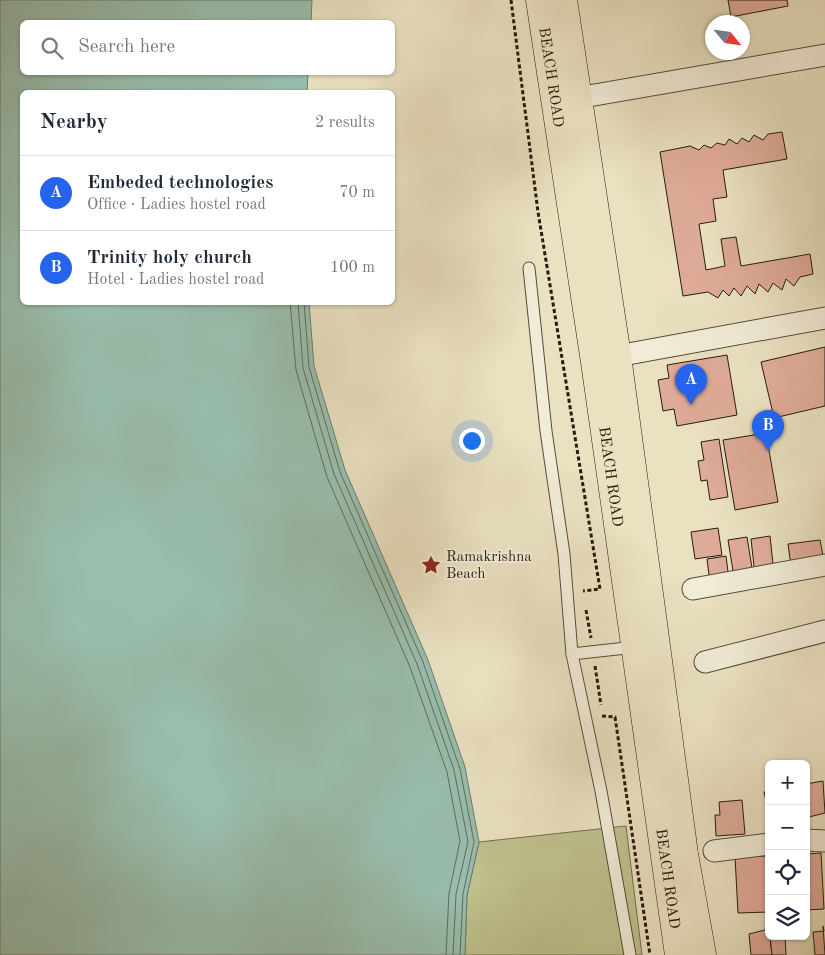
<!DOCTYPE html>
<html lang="en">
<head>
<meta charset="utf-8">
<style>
	body { margin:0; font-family:"Old Standard TT",serif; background:#f2f2f3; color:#1f2937 }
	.controls { position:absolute; right:15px; bottom:15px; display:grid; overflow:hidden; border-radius:8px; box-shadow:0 1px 4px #0004 }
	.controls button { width:45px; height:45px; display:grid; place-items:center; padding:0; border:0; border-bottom:1px solid #e0e1e3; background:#fff; color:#1f2937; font:25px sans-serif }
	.compass { position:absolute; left:705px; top:15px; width:45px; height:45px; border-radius:50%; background:#fff; box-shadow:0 1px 4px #0004; rotate:119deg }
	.you { position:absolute; left:471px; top:440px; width:18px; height:18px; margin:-12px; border:4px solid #fff; border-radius:50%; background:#1a73e8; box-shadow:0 0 0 8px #1a73e833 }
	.badge { display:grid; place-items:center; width:32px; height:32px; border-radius:50%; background:#2563eb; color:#fff; font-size:16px; font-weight:700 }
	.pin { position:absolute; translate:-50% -41px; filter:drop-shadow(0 1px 2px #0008) }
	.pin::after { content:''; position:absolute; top:26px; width:18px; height:15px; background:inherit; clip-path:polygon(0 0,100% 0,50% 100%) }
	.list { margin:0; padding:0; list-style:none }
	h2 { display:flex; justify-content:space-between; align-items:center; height:65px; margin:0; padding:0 20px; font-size:21px }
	h2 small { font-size:16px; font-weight:400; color:#747a83 }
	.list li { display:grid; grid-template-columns:32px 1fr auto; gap:15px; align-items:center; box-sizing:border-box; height:75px; padding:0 20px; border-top:1px solid #e0e1e3 }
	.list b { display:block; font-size:19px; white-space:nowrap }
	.list p { margin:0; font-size:16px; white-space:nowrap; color:#747a83 }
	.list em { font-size:16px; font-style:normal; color:#747a83 }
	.icon { flex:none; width:28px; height:28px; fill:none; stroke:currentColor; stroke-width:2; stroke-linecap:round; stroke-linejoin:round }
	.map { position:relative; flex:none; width:825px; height:955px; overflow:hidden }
	.search { position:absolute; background:#fff; box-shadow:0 1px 4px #0004; left:20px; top:20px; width:375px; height:55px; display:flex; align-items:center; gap:12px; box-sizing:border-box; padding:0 18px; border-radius:8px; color:#747a83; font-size:19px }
	.panel { position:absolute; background:#fff; box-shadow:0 1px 4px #0004; left:20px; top:90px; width:375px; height:215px; border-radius:8px }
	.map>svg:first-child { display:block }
</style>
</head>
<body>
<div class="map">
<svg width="825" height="955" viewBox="0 0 825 955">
	<rect width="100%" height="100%" fill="#eae1c1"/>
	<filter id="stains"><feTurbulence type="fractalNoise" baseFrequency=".004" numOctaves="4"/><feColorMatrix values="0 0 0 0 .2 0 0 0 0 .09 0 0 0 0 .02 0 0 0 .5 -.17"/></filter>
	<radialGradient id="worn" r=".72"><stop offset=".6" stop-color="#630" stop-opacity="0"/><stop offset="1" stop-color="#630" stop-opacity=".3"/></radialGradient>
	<polygon fill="#bfc18d" stroke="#726e4e" points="626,826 642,955 465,955 467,895 479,842"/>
	<polygon fill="#99bead" stroke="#6b7d6e" points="0,0 312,0 311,22 22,22 22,72 308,73 307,92 22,92 22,302 309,303 314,366 345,470 428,660 465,767 479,842 467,895 465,955 0,955"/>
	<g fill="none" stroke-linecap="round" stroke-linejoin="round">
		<g stroke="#5f6d5e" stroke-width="1">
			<polyline points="290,302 296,370 327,477 410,667 447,772 460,841 449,893 446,955"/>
			<polyline points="298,302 303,368 334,474 417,664 454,770 468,842 456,894 453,955"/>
			<polyline points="304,302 309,367 340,472 423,662 460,769 474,842 463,894 460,955"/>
		</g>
	</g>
	<g fill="#dfab99" stroke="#251c0f">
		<polygon points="728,0 787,0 788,6 731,17"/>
		<polygon points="782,132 787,159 723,170 727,197 713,199 716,221 699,224 706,270 725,266 721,239 736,237 741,266 810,254 813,274 800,277 794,286 786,279 782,290 773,283 768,292 759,284 755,294 747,286 741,296 734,288 729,296 723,290 718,298 708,292 683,296 660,152 690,146 699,150 704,145 711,148 717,143 725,145 729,139 737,144 742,138 749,142 754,135 763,140 768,134"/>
		<polygon points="825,347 825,406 774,418 761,362"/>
		<polygon points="727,355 737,415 677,426 674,409 663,411 658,380 669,378 667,365"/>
		<polygon points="766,433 778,502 735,510 723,440"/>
		<polygon points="719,439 728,497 710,500 707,480 701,481 698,461 704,460 701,442"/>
		<polygon points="718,528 722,555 695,559 691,532"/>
		<polygon points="770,536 774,573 755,575 751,539"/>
		<polygon points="747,537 753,574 734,577 728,540"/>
		<polygon points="820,540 824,561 791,566 788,544"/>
		<polygon points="726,556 729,580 710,583 707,559"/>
		<polygon points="823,781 825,813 809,817 806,784"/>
		<polygon points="769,791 769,815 764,792"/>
		<polygon points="742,800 745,834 716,836 715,815 720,815 719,802"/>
		<polygon points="821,853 824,909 806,910 806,854"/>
		<polygon points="769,856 769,912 738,913 735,857"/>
		<polygon points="823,926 825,955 815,955 813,932 824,931"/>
		<polygon points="769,929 772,955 751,955 749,934"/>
		<polygon points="770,936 785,936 786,955 772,955"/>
	</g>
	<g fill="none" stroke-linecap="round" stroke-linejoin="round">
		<defs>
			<g id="service">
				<polyline points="529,268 546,431 564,554 572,654"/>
				<polyline points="630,955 601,791 572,654 635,647"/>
			</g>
			<g id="minor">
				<polyline points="577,98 825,55"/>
				<polyline points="617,356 825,318"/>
				<polyline points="693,589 825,565"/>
				<polyline points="705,662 825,631"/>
				<polyline points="806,840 825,841"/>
				<polyline points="714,851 769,844"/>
			</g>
			<g id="primary">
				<path id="s1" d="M540,0L595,362L679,955"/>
				<polyline points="563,0 617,356 684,854 702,955"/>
			</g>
		</defs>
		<use href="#service" stroke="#564d3c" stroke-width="13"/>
		<use href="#minor" stroke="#564d3c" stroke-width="23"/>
		<use href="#primary" stroke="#251c0f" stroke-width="29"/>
		<g stroke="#251c0f" stroke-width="3" stroke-dasharray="4 2.5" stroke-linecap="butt">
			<polyline points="511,0 538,212 600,589 583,591"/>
			<polyline points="586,610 591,638"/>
			<polyline points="595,666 601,705"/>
			<polyline points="602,716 615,717 650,955"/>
		</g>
		<use href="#service" stroke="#f1ecd7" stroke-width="11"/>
		<use href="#minor" stroke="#f1ecd7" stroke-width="21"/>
		<use href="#primary" stroke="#eae1c1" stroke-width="28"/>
	</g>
	<defs>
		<symbol id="sight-bare" viewBox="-9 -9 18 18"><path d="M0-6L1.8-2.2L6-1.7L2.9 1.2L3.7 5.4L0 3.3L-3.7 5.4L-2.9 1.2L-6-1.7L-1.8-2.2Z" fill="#8f2418" stroke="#f1ecd7" stroke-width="2.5" paint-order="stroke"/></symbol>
	</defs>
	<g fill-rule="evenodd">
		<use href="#sight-bare" x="417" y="551" width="28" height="28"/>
	</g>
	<g text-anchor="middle" stroke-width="4" stroke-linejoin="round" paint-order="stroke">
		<g font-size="15" fill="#251c0f" stroke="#f1ecd7">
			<text dy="5" stroke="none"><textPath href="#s1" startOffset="78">BEACH ROAD</textPath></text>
			<text dy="5" stroke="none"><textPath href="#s1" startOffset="482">BEACH ROAD</textPath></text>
			<text dy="5" stroke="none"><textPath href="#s1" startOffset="888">BEACH ROAD</textPath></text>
		</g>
		<g font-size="15" fill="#251c0f" stroke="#f1ecd7" text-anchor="start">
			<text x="446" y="561">Ramakrishna<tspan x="446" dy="17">Beach</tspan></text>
		</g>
	</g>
	<rect width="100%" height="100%" filter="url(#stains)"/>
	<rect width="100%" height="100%" fill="url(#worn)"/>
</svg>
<div class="controls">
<button>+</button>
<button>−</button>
<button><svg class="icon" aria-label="locate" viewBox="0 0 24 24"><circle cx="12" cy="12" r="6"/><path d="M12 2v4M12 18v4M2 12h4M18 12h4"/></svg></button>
<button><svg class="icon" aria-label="layers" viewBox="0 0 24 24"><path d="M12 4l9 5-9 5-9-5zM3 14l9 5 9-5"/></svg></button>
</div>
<svg class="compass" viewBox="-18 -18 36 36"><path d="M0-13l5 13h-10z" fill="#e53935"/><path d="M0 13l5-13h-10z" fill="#747a83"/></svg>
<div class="you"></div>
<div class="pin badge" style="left:691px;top:405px">A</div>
<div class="pin badge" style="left:768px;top:451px">B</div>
<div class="search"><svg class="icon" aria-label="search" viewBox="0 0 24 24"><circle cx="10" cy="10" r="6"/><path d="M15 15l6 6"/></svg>Search here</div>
<section class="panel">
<h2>Nearby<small>2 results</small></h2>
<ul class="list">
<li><span class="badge">A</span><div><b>Embeded technologies</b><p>Office · Ladies hostel road</p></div><em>70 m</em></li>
<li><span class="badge">B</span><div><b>Trinity holy church</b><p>Hotel · Ladies hostel road</p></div><em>100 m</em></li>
</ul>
</section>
</div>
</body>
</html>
